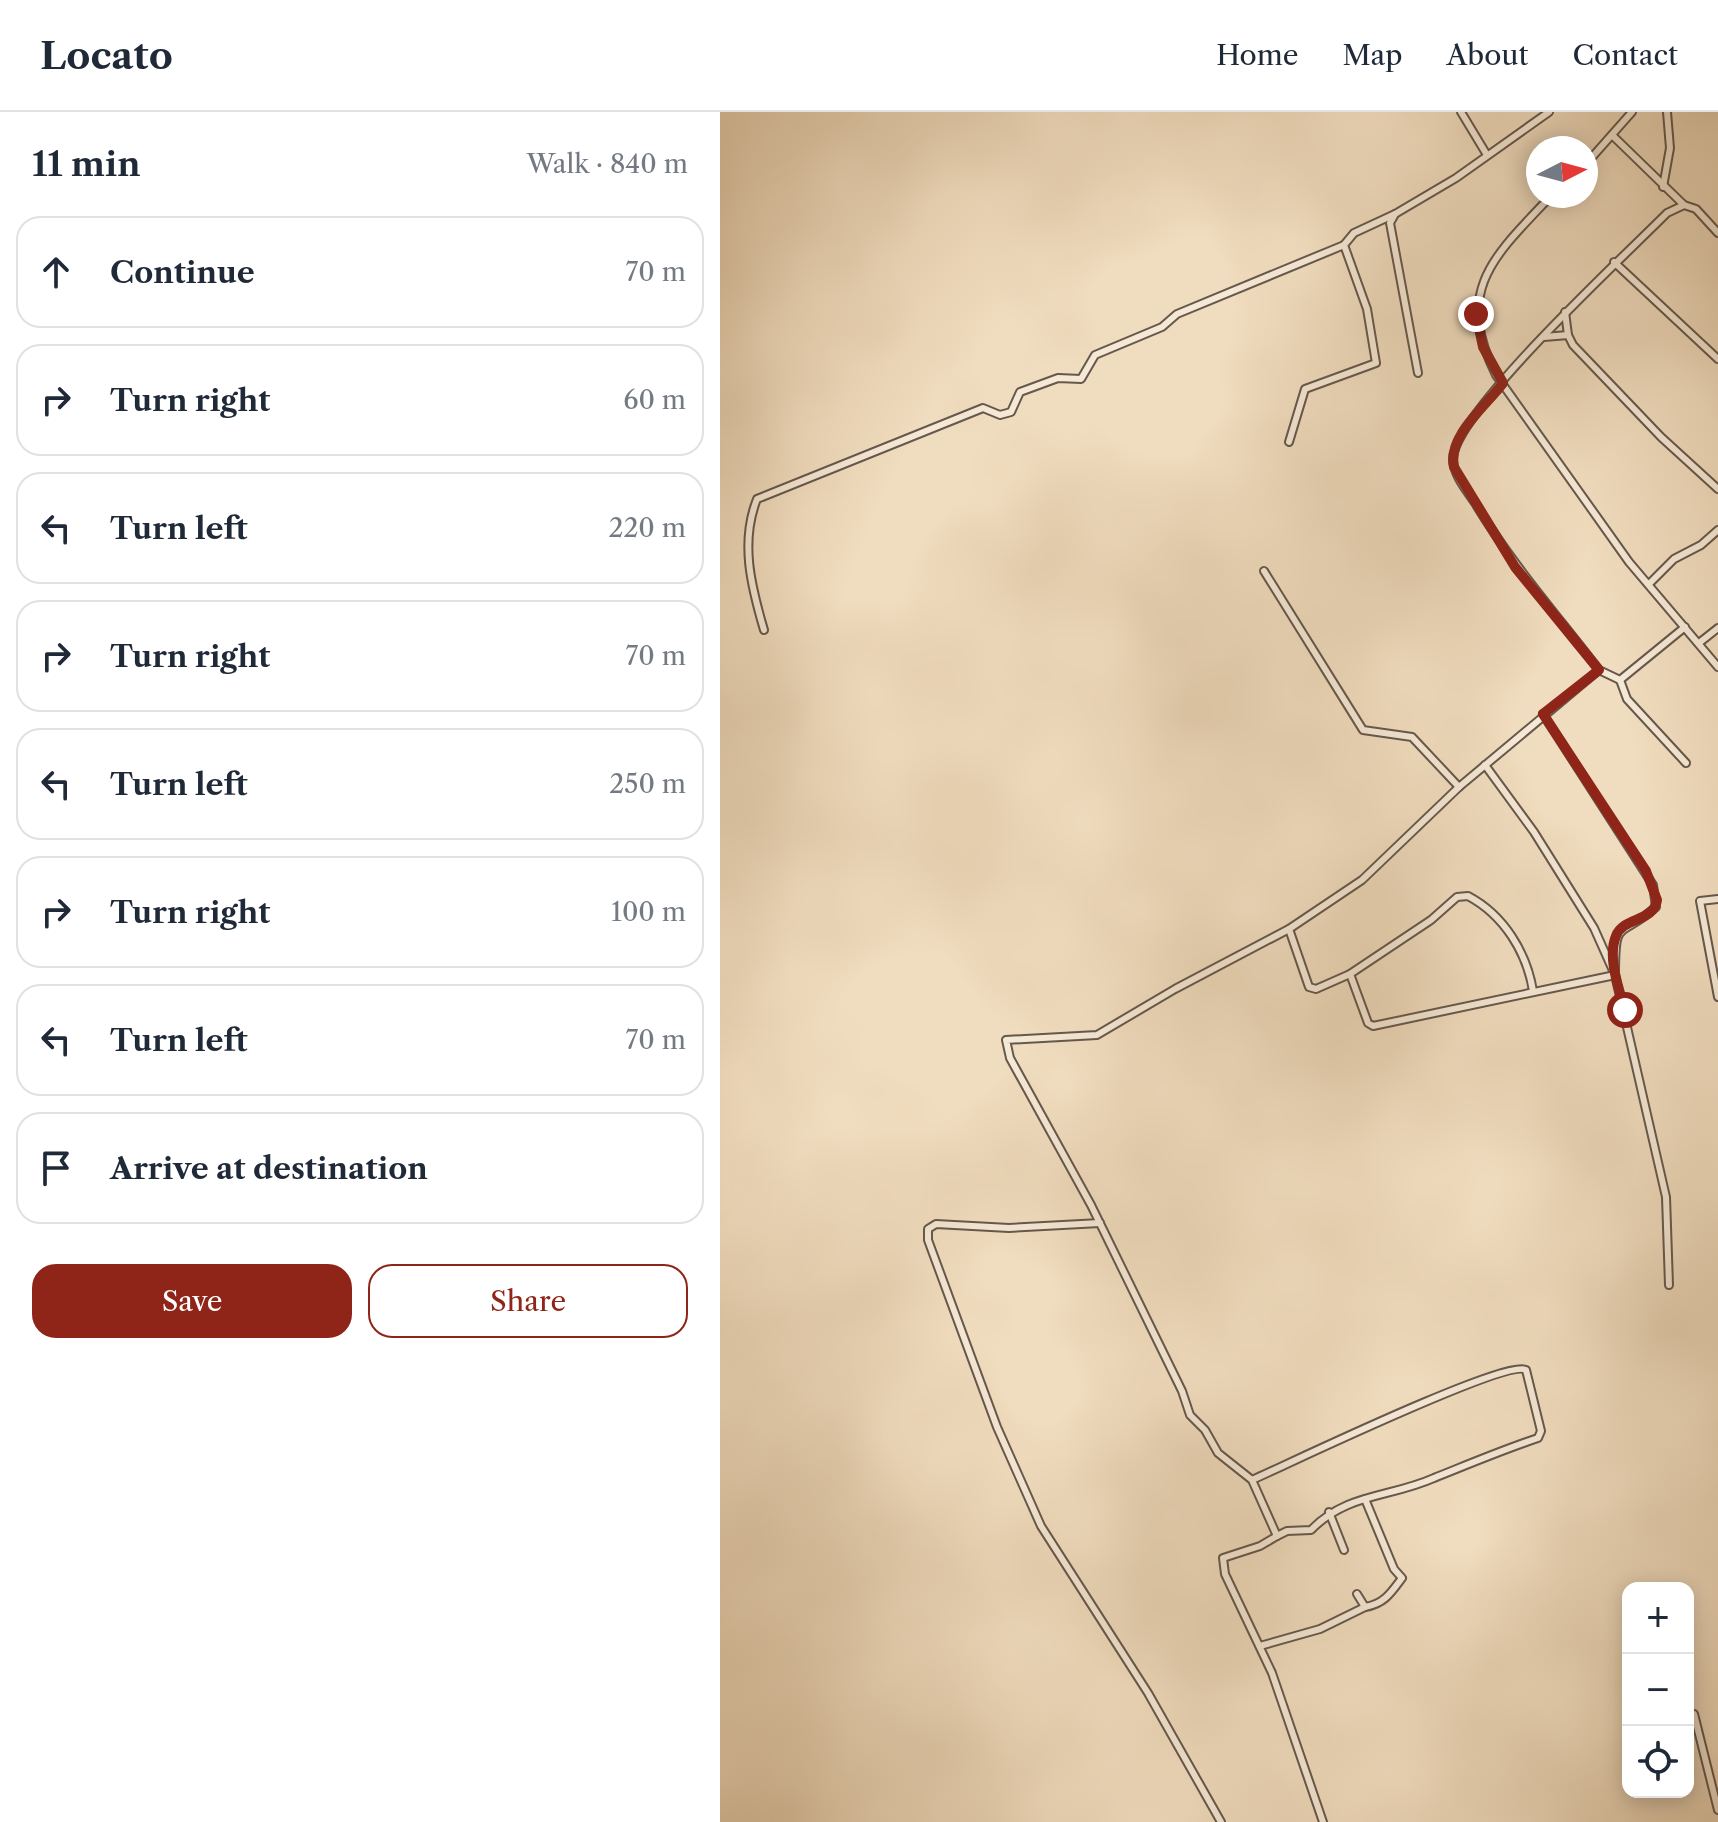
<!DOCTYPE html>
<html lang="en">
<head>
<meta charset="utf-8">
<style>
	body { margin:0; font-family:"Libre Caslon Text",serif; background:#f6f6f7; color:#1f2937 }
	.controls { position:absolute; right:24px; bottom:24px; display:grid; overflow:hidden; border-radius:16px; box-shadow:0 4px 20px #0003 }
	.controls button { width:72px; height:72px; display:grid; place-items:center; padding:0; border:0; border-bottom:2px solid #e0e1e3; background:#fff; color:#1f2937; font:40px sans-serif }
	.compass { position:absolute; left:806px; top:24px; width:72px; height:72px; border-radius:50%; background:#fff; box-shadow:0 4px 20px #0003; rotate:84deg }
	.stop { position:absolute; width:24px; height:24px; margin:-18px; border:6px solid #8f2418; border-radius:50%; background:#fff }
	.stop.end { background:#8f2418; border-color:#fff; box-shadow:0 2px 8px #0008 }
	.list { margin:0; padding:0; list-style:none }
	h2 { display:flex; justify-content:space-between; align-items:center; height:104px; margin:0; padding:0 32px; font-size:34px }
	h2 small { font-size:26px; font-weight:400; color:#747a83 }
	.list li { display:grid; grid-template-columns:52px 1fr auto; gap:24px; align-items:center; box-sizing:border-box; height:112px; margin:0 16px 16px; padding:0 16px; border:2px solid #e0e1e3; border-radius:24px }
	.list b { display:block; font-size:30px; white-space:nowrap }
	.list em { font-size:26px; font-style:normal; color:#747a83 }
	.actions { display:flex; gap:16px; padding:24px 32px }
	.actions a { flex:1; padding:18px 0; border:2px solid #8f2418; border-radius:24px; text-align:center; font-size:28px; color:#8f2418 }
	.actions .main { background:#8f2418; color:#fff }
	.icon { flex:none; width:44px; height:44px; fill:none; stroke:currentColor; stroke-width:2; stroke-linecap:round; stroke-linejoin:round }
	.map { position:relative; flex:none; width:998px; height:1710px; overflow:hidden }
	header { display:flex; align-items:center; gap:48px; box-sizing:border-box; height:112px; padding:0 40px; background:#fff; border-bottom:2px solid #e0e1e3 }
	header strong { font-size:38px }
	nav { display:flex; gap:44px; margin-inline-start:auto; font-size:28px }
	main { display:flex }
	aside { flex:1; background:#fff }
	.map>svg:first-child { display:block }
</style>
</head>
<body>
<header>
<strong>Locato</strong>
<nav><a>Home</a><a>Map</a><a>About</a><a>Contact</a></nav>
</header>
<main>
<aside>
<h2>11 min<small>Walk · 840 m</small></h2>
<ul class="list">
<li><svg class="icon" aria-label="ahead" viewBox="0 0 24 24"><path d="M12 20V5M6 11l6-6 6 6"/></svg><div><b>Continue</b></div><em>70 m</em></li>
<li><svg class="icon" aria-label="right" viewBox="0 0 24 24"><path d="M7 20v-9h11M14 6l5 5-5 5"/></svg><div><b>Turn right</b></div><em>60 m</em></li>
<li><svg class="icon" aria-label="left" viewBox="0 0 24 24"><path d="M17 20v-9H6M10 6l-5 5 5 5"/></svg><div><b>Turn left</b></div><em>220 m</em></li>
<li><svg class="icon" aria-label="right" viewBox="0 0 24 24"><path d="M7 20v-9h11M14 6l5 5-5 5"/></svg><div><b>Turn right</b></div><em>70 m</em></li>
<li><svg class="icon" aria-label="left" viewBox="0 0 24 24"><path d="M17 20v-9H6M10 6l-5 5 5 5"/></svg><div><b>Turn left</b></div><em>250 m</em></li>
<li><svg class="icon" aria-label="right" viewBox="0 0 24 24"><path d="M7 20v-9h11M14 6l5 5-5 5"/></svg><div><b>Turn right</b></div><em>100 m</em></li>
<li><svg class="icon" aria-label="left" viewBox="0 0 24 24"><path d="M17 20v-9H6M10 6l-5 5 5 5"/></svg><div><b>Turn left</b></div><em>70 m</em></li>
<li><svg class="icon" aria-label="arrive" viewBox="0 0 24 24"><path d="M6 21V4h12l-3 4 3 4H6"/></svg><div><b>Arrive at destination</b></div></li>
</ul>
<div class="actions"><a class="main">Save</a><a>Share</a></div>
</aside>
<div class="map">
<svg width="998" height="1710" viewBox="0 0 998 1710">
	<rect width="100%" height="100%" fill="#f0dcbe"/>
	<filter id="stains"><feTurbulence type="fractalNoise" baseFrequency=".0025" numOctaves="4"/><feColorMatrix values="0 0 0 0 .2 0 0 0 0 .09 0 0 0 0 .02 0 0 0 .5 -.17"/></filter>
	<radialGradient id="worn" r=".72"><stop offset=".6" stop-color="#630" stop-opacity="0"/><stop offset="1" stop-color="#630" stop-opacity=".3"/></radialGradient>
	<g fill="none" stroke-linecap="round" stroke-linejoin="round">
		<defs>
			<g id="minor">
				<polyline points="741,0 767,43"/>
				<polyline points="892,23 964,93"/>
				<polyline points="866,52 912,0"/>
				<polyline points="943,75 950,36 947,0"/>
				<path d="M831,84C773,145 734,178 776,263L909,450L998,555"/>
				<polyline points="894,150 998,247"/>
				<polyline points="845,200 848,223 853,233 941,325 998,377"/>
				<polyline points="824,225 848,223"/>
				<polyline points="698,261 670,111 675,102 736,66 829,0"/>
				<polyline points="569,330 585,277 656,251 647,197 624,133 634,121 675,102"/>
				<polyline points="544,459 643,618 692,625 739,675"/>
				<polyline points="929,472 954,447 981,433 998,418"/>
				<path d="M44,518C31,474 20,430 37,387L263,296L280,303L291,300L300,280L338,266L361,267L375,243L442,215L457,202L624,133"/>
				<polyline points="979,531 998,516"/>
				<path d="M879,558C836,502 791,451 755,391C747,379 734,364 733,348C731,303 910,139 947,101L964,93L976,97L998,121"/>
				<polyline points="900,568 907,587 966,651"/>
				<polyline points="765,653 814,720 874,816 895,863 946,1085 949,1173"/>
				<polyline points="998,787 980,789 998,885"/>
				<path d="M569,817L589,875L596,877L630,862L711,808L737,785L748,784C784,803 807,841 813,879"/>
				<path d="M630,862L648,911L653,914L895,863C895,804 899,828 936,795L933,773L823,602"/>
				<polyline points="380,1111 289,1116 216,1112 208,1117 208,1128 277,1315 321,1414 428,1581 501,1710"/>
				<path d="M532,1368C566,1353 788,1246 806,1258L821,1319L818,1326C782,1338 749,1352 714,1366C669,1386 627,1381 591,1418L567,1419L557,1424L532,1368L498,1341L485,1318L470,1303L462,1279L371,1093L290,946L286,928L377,923L455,877L569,817L642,768L739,675L879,558L900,568L965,515"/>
				<polyline points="609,1400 624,1438"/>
				<polyline points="557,1424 540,1434 503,1446 505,1462 552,1561 603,1710"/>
				<path d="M637,1482L645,1495C664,1492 671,1481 682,1466L674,1457L645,1387"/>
				<polyline points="540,1534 600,1517 645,1495"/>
				<polyline points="974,1602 998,1698"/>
			</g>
		</defs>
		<use href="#minor" stroke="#66584c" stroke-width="10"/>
		<use href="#minor" stroke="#f5e8d5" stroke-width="6"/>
	</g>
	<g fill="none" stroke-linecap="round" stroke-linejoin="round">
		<path stroke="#8f2418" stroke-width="10" d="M756,202L763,235L783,271C767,293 727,324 734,355L795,455L879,558L823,602L926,759L937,788C934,810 903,805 896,824C887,845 899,877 905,898"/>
	</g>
	<rect width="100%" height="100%" filter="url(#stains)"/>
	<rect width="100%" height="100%" fill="url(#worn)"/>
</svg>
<div class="controls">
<button>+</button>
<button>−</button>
<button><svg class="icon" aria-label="locate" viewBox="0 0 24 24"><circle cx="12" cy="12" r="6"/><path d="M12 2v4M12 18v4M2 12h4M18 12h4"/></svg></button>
</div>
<svg class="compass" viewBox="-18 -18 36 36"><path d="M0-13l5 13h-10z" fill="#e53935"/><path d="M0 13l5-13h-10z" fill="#747a83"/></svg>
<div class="stop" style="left:905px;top:898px"></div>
<div class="stop end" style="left:756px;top:202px"></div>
</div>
</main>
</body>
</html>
